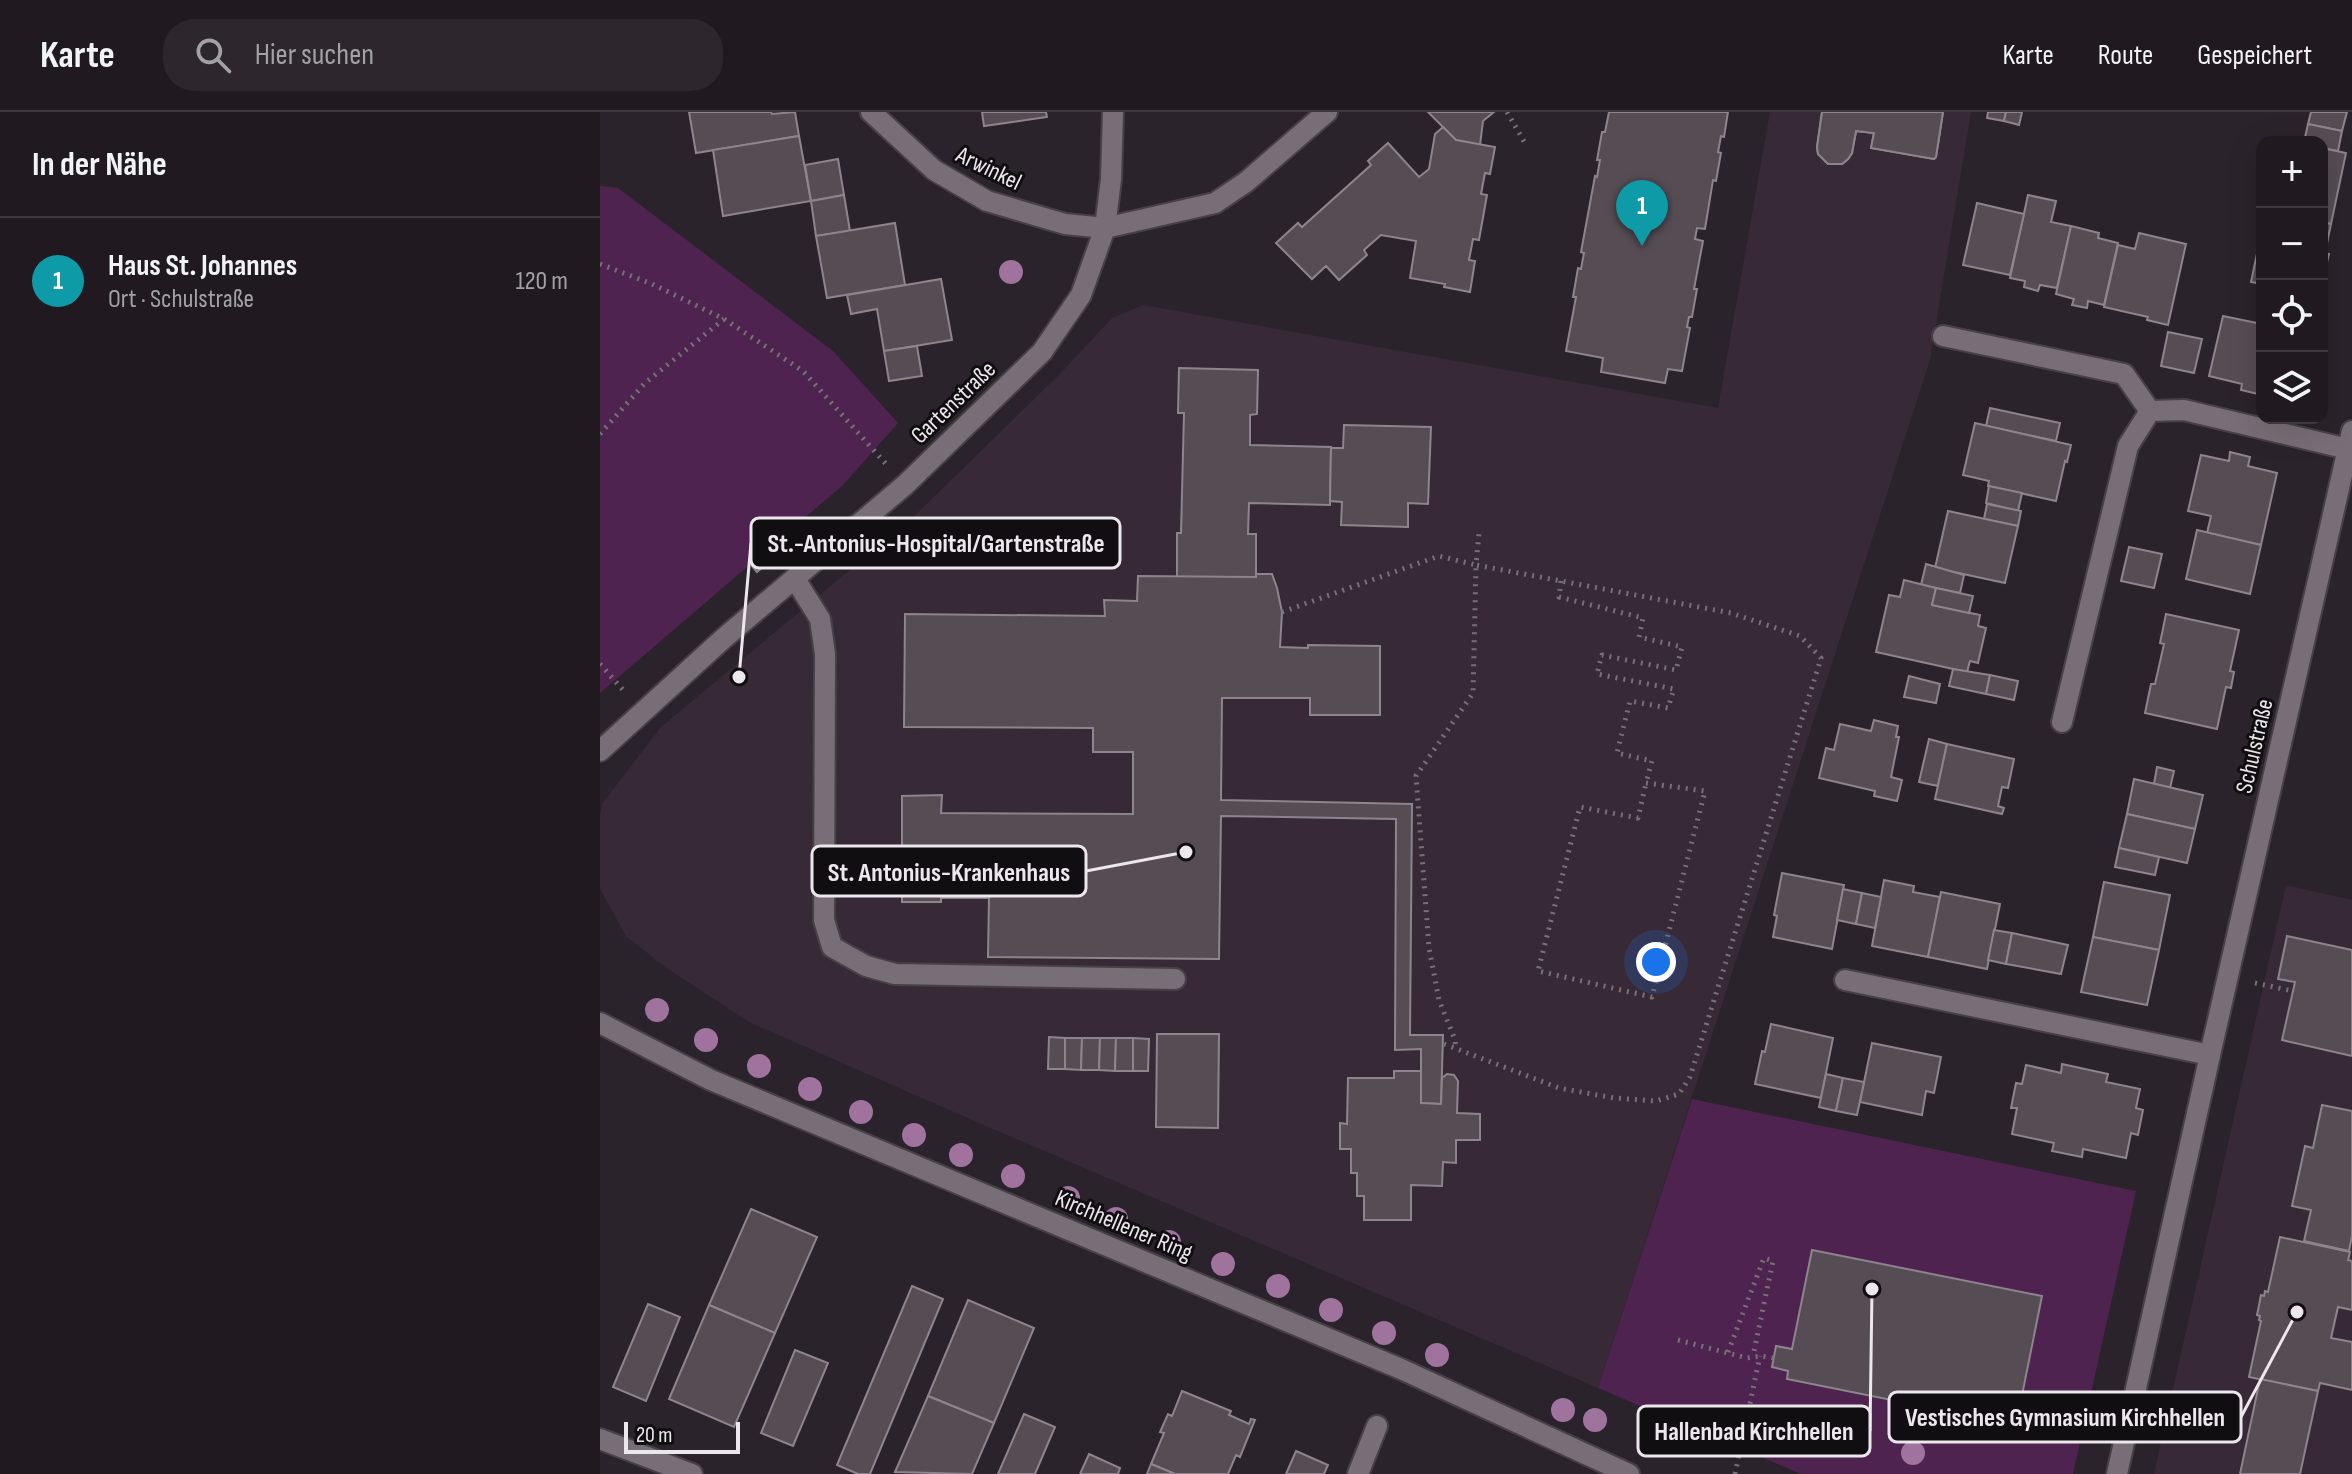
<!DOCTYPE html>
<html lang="de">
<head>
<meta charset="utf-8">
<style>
	body { margin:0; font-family:"Sofia Sans Condensed",sans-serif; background:#2d272d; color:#f1f3f6 }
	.controls { position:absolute; right:24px; top:24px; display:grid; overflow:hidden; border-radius:16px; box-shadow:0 8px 32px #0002 }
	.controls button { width:72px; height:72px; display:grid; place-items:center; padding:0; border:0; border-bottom:2px solid #3d383e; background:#201a20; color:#f1f3f6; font:40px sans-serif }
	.scale { position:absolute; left:24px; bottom:20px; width:116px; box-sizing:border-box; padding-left:8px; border:4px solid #ece7ec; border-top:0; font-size:22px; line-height:28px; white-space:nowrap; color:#ece7ec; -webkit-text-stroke:6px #110e11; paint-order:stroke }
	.you { position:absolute; left:1056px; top:850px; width:28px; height:28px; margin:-20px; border:6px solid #fff; border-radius:50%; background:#1a73e8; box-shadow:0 0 0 12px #1a73e833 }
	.badge { display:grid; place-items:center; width:52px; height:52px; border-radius:50%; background:#01d5b7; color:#fff; font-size:26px; font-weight:700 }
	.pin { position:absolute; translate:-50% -66px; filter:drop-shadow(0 2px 4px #0008) }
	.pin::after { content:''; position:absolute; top:42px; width:28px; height:24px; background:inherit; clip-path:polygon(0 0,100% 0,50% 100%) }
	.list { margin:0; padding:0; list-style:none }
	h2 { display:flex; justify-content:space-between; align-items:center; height:104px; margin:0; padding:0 32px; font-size:34px }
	h2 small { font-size:26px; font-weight:400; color:#a2a1a5 }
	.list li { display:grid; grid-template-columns:52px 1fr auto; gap:24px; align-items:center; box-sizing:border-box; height:128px; padding:0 32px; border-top:2px solid #3d383e }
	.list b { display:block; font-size:30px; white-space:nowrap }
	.list p { margin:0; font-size:26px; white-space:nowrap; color:#a2a1a5 }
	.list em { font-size:26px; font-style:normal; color:#a2a1a5 }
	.icon { flex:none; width:44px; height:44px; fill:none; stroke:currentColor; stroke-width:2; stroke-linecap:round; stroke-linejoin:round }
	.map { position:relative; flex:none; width:1752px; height:1362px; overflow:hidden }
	header { display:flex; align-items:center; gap:48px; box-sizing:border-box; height:112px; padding:0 40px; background:#201a20; border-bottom:2px solid #3d383e }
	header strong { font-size:38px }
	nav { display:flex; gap:44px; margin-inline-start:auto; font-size:28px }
	.search { width:560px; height:72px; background:#2d272d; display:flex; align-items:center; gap:20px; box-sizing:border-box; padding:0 28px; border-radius:32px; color:#a2a1a5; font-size:30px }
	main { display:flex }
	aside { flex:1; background:#201a20 }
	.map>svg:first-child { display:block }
</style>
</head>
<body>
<header>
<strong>Karte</strong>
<div class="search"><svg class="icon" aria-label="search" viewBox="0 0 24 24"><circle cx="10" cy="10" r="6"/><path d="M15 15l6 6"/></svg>Hier suchen</div>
<nav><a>Karte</a><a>Route</a><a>Gespeichert</a></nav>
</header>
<main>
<aside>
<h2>In der Nähe<small></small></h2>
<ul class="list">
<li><span class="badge" style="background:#0f9aa8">1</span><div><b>Haus St. Johannes</b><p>Ort · Schulstraße</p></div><em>120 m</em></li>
</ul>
</aside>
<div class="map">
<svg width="1752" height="1362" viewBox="0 0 1752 1362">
	<rect width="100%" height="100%" fill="#2b232b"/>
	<g fill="#372a36">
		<polygon points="1170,0 1371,0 1330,248 998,1276 379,1011 151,911 65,855 26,824 0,777 0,703 2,692 61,615 309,409 459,263 512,206 543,193 1118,296"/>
		<polygon points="1686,773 1752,788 1752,1362 1554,1362"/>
	</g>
	<g fill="#4f234f">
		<polygon points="0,74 18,76 233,239 298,311 243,373 0,581"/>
		<polygon points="1092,987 1536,1079 1473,1362 1201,1362 998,1276"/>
	</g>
	<g fill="#554c54" stroke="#8d848d" stroke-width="2">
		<polygon points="89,0 171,0 172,2 195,0 199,24 96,41"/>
		<polygon points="382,0 446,0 447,5 384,14"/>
		<polygon points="828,0 894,0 883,9 880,33 856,28"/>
		<polygon points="1009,0 1128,0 1124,25 1121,24 1118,40 1121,41 1116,69 1113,68 1105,117 1097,116 1095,127 1103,129 1094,177 1097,177 1092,205 1089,205 1087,215 1090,216 1082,259 1068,257 1065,271 1001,260 1003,246 966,239 976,185 973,185 978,156 981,157 984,141 981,140 995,64 997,65 1000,48 997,48 1002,20 1005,20"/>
		<polygon points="1222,0 1343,0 1336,45 1334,47 1271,36 1274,21 1256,19 1252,41 1248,47 1242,52 1228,52 1218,42 1217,35"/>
		<polygon points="1222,0 1343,0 1336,45 1334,47 1271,36 1274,21 1256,19 1252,41 1248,47 1242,52 1228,52 1218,42 1217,35"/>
		<polygon points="1388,0 1406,0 1404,9 1387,6"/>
		<polygon points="1406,0 1422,0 1419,13 1404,9"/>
		<polygon points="1711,0 1747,0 1742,19 1708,12"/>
		<polygon points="1708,12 1742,19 1738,39 1722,36 1722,30 1704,30"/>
		<polygon points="843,15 856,28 895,35 890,62 885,61 881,82 887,83 879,128 873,127 869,148 875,149 870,180 844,175 845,172 810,166 816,129 781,123 764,138 767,143 739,168 726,154 712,167 676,131 698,111 702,115 771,53 768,49 788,31 819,65 829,57 835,22"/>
		<polygon points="199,24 211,89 123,104 113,38"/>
		<polygon points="1722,36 1746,41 1731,112 1722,110"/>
		<polygon points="238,47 244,83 211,89 205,53"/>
		<polygon points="244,83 250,119 216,124 211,89"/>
		<polygon points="1428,83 1456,89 1451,110 1471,114 1457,176 1440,173 1438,179 1424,175 1425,169 1410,166"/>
		<polygon points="1377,91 1424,102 1410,163 1363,153"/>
		<polygon points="1722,110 1731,112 1725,141 1729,142 1725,158 1722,157"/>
		<polygon points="295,111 305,173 227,186 216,124"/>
		<polygon points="1471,114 1499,121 1498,126 1518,131 1504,193 1488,189 1487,196 1472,193 1474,187 1456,182"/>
		<polygon points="1662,118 1662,172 1651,170"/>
		<polygon points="1539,121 1586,132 1568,213 1547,208 1548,205 1504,195 1518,133 1535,137"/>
		<polygon points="341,167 352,228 284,239 277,197 251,202 247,183"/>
		<polygon points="1623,204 1662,212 1662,276 1659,275 1658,282 1641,278 1642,272 1609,264"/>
		<polygon points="1568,220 1602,227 1594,261 1561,254"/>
		<polygon points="317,234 322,264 289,269 284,239"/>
		<polygon points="579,256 658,258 657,302 650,303 650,333 731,335 730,393 649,391 648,422 656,422 656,465 577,465 577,421 581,421 584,301 578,301"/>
		<polygon points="1390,296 1460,311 1456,329 1386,314"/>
		<polygon points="1375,311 1471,333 1467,350 1465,349 1456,389 1388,374 1389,369 1363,363"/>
		<polygon points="744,313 831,315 828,392 808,391 808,415 741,413 742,390 730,389 731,336 743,336"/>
		<polygon points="1630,340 1650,345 1648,354 1677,361 1661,433 1607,421 1611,404 1588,399 1601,343 1629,349"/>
		<polygon points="1389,374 1422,381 1418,399 1386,391"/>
		<polygon points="1387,392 1421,399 1418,414 1384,407"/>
		<polygon points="1348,399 1418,414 1405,471 1335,456"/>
		<polygon points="1597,418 1661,433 1650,482 1586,467"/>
		<polygon points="1529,435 1562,442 1554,476 1521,469"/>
		<polygon points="166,442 171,448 157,460 152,454"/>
		<polygon points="1326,452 1364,463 1360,481 1321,473"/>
		<polygon points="656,462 672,462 677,476 682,500 680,535 708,536 708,533 780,534 780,603 710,603 710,586 622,586 621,688 812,692 810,923 843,923 841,992 821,991 821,937 795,938 796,707 621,704 619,847 388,845 389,786 341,786 341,790 302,790 302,684 342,683 341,701 533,702 533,640 493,640 493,616 304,615 305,502 505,504 504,488 537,489 538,464 656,465"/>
		<polygon points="1304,468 1336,476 1332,493 1380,503 1378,514 1386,516 1378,551 1370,549 1367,560 1276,540 1289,483 1300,485"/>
		<polygon points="1336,476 1373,484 1369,501 1332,493"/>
		<polygon points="1566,502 1639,518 1630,559 1634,560 1631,576 1626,575 1617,617 1545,601 1551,572 1555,572 1564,532 1560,531"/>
		<polygon points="1353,557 1390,563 1386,582 1349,574"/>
		<polygon points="1390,563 1418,569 1414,588 1386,582"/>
		<polygon points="1309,564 1340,572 1336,591 1304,585"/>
		<polygon points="1274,608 1298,614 1296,625 1299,625 1291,665 1302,668 1297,689 1274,684 1275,679 1219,666 1226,636 1234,638 1240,612 1271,619"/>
		<polygon points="1329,627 1347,632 1338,674 1319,670"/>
		<polygon points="1347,632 1414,647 1408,676 1402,675 1398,694 1404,696 1402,702 1335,687"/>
		<polygon points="1557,655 1574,659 1570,676 1554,672"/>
		<polygon points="1534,667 1603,683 1595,717 1527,702"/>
		<polygon points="1527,702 1595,717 1587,751 1519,736"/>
		<polygon points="1519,736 1559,745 1555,763 1515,755"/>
		<polygon points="1182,761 1244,773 1232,837 1173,825 1177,804 1174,803"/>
		<polygon points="1284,768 1314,774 1313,780 1340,785 1328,845 1272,834"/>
		<polygon points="1504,770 1570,783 1559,838 1493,825"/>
		<polygon points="1243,777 1262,781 1256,812 1237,808"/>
		<polygon points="1341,780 1400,792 1387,857 1328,845"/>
		<polygon points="1262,781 1281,785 1275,816 1256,812"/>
		<polygon points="1394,818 1412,821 1406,852 1388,848"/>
		<polygon points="1412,821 1468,833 1461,862 1406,852"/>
		<polygon points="1687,824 1752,838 1752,944 1682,928 1695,870 1678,867"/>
		<polygon points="1493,825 1559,838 1547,893 1481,880"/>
		<polygon points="1171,912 1233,926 1221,986 1155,972 1162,939 1165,940"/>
		<polygon points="557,922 619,922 618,1016 556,1015"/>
		<polygon points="449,925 465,926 465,957 448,957"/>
		<polygon points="465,926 482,926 481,958 465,957"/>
		<polygon points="482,926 500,926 499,958 481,958"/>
		<polygon points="500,926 516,926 515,959 499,958"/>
		<polygon points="516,926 533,926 533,959 515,959"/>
		<polygon points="533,926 549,927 548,959 533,959"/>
		<polygon points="1272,931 1341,945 1334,981 1326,979 1322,1003 1260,990"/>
		<polygon points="1462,952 1508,962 1506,970 1540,977 1536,996 1543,998 1538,1023 1531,1021 1526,1046 1483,1037 1482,1045 1452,1039 1454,1031 1412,1022 1417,996 1411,996 1416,971 1422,972 1426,953 1461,961"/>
		<polygon points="794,959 821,959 821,991 841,992 842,966 847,962 854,963 858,969 857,1001 880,1002 880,1028 856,1028 856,1051 843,1050 842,1074 811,1073 811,1108 764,1108 764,1084 757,1084 757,1061 751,1061 751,1037 740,1037 740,1011 747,1012 748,966 794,966"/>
		<polygon points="1226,962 1243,966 1236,999 1219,995"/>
		<polygon points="1243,966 1264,970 1257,1003 1236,999"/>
		<polygon points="1722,993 1752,999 1752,1124 1749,1139 1704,1129 1711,1098 1692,1094 1705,1034 1713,1036"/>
		<polygon points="151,1097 217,1125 175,1221 109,1193"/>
		<polygon points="1680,1125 1750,1140 1748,1148 1752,1149 1752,1198 1738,1195 1731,1226 1752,1230 1752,1278 1720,1271 1718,1279 1649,1265 1661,1209 1659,1208 1660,1204 1657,1203 1661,1183 1664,1184 1665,1179 1668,1180"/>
		<polygon points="1212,1138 1442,1184 1416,1313 1187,1267 1188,1259 1172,1255 1176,1234 1192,1237"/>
		<polygon points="312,1174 343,1187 270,1362 258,1362 237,1353"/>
		<polygon points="368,1188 434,1216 394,1311 328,1284"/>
		<polygon points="48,1192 80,1205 46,1289 13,1275"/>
		<polygon points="109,1193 175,1221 134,1315 69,1287"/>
		<polygon points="195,1238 228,1251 193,1334 161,1321"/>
		<polygon points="1660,1267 1718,1279 1700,1362 1640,1362"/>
		<polygon points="582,1279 631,1299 629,1303 649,1312 651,1307 655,1308 640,1345 636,1343 628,1362 575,1362 551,1352 564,1321 560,1320 568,1302 572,1304"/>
		<polygon points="328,1284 394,1311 372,1362 295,1360"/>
		<polygon points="424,1302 455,1315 435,1362 398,1362"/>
		<polygon points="696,1339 728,1353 724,1362 686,1362"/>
		<polygon points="489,1342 520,1356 518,1362 480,1362"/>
		<polygon points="551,1352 575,1362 547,1362"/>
	</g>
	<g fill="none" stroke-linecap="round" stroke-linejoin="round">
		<defs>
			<g id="service">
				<polyline points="195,467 220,507 225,542 224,808 232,835 266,854 295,862 575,867"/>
				<polyline points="1245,868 1610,943"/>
			</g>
			<g id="minor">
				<polyline points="271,0 334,58 387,89 465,112 505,116 615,91 646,70 727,0"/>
				<polyline points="1343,224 1524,262 1550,299"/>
				<polyline points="1462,610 1528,334 1550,299 1584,298 1748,337"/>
				<polyline points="0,639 124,526 305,373 442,240 481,183 505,116 511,67 513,0"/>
				<polyline points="0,1327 92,1362"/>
				<polyline points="758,1362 777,1314"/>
				<polyline points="1517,1362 1610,943 1752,319"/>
			</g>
			<polyline id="tertiary" points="0,911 111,968 801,1257 1029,1362"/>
		</defs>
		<use href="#service" stroke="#474147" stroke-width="24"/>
		<use href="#minor" stroke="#474147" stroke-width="24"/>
		<use href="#tertiary" stroke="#474147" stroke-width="24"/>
		<g stroke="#777177" stroke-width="5" stroke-dasharray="2 6" stroke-linecap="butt">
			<polyline points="907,0 926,33"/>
			<polyline points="0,152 52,172 124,207 203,259 286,352"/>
			<polyline points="0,322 45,271 124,207"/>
			<polyline points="961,469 959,485 1043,506 1039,525 1082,535 1076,558 1002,543 997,562 1074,577 1068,596 1030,589 1017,641 1052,649 1046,671"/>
			<polyline points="682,500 839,444 876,453 873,581 816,664 829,836 839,888 855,928 856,937"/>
			<polyline points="0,552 23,578"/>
			<polygon points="1046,671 1105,679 1052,885 938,859 980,695 1038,706"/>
			<polyline points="1655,871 1693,879"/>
			<polyline points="844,932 959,976 1014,986 1056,989 1079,982 1090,965 1221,546 1200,524 1131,501 876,453 879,421"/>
			<polyline points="1078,1228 1147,1246 1160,1244 1174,1246"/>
			<polyline points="1128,1240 1164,1146 1173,1149 1153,1244"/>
			<polyline points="1135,1362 1160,1244"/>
		</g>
		<use href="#service" stroke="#786e77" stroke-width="20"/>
		<use href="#minor" stroke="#786e77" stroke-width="20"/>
		<use href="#tertiary" stroke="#786e77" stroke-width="20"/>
	</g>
	<g fill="#9f739e">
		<circle cx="411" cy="160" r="12"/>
		<circle cx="57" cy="898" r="12"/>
		<circle cx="106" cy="928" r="12"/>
		<circle cx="159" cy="954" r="12"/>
		<circle cx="210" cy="977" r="12"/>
		<circle cx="261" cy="1000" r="12"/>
		<circle cx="314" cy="1023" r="12"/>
		<circle cx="361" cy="1043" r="12"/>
		<circle cx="413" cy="1064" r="12"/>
		<circle cx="468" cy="1086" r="12"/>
		<circle cx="516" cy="1107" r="12"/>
		<circle cx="569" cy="1130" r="12"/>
		<circle cx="623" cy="1152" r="12"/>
		<circle cx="678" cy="1174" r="12"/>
		<circle cx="731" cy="1198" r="12"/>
		<circle cx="784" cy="1221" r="12"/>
		<circle cx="837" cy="1243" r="12"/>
		<circle cx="963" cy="1298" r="12"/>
		<circle cx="995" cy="1308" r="12"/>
		<circle cx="1313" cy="1341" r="12"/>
	</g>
	<g text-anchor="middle" stroke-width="6" stroke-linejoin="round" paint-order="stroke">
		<g font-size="24" fill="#ece7ec" stroke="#110e11">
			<text transform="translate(389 56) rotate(26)" y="8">Arwinkel</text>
			<text transform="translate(353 290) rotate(-44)" y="8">Gartenstraße</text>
			<text transform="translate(1654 634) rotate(-77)" y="8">Schulstraße</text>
			<text transform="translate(524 1113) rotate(23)" y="8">Kirchhellener Ring</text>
		</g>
	</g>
	<path fill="none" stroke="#ece7ec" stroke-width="3" d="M139 565L151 431M586 740L486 759M1697 1200L1641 1305M1272 1177L1270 1319"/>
	<g fill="#ece7ec" stroke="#110e11" stroke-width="3">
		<circle cx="139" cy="565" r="8"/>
		<circle cx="586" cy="740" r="8"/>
		<circle cx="1697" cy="1200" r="8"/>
		<circle cx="1272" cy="1177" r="8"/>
	</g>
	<g fill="#110e11" stroke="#ece7ec" stroke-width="3">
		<rect x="151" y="406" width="369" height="50" rx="8"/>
		<rect x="212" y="734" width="274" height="50" rx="8"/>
		<rect x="1289" y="1280" width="352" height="50" rx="8"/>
		<rect x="1038" y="1294" width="232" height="50" rx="8"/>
	</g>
	<g font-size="26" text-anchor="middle" font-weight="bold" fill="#ece7ec">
		<text x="336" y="440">St.-Antonius-Hospital/Gartenstraße</text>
		<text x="349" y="769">St. Antonius-Krankenhaus</text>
		<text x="1465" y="1314">Vestisches Gymnasium Kirchhellen</text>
		<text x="1154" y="1328">Hallenbad Kirchhellen</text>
	</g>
</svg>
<div class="controls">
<button>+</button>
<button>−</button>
<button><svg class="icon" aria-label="locate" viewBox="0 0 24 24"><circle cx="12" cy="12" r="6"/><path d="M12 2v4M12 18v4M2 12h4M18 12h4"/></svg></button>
<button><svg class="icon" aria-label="layers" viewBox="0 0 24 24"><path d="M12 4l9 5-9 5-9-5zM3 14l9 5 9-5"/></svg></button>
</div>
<div class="scale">20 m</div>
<div class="you"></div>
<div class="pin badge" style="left:1042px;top:134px;background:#0f9aa8">1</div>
</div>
</main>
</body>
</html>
